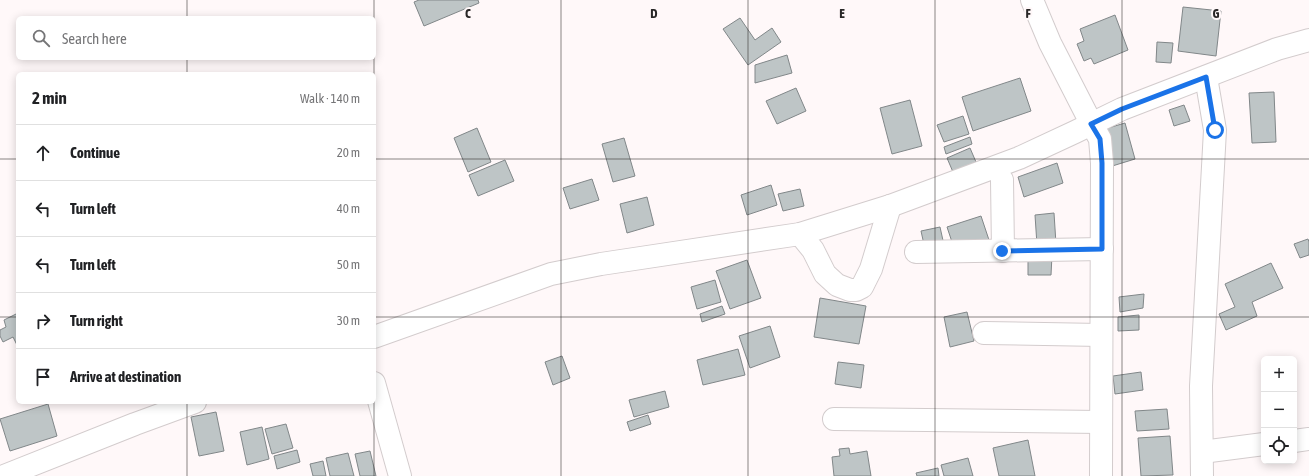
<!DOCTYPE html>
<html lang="en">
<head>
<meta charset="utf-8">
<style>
	body { margin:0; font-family:"Asap Condensed",sans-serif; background:#f6f6f6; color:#202124 }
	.controls { position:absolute; right:12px; bottom:12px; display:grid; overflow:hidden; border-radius:6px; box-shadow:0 2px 10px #0003 }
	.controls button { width:36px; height:36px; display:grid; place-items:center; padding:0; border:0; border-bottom:1px solid #e0e0e0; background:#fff; color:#202124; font:20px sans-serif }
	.stop { position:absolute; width:12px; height:12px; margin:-9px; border:3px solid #1a73e8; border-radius:50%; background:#fff }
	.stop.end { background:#1a73e8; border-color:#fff; box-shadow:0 1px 4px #0008 }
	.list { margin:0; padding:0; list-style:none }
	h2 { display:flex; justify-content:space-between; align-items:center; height:52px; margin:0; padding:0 16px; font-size:17px }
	h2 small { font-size:13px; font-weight:400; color:#757577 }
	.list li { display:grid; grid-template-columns:26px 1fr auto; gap:12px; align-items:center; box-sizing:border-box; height:56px; padding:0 16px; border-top:1px solid #e0e0e0 }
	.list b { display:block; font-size:15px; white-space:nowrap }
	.list em { font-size:13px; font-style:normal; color:#757577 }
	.icon { flex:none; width:22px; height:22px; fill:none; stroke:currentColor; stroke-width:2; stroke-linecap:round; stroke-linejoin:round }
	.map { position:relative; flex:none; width:1309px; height:476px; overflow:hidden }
	.search { position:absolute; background:#fff; box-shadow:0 2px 10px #0003; left:16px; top:16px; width:360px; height:44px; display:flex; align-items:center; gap:10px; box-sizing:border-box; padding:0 14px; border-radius:6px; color:#757577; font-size:15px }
	.panel { position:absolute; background:#fff; box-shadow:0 2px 10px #0003; left:16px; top:72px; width:360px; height:332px; border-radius:6px }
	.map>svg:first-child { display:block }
</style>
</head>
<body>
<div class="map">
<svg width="1309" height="476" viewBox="0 0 1309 476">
	<rect width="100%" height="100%" fill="#fff8f9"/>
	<g fill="#bec5c6" stroke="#818789">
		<polygon points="419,0 478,0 479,3 424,26 414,2"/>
		<polygon points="1183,7 1221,11 1216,56 1178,51"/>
		<polygon points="1115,15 1128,50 1094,64 1091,58 1084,61 1077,44 1084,41 1080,29"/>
		<polygon points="740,18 755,40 772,28 781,42 748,65 723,29"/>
		<polygon points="1157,42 1173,43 1171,63 1156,62"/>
		<polygon points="787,55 792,73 755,83 755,65"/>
		<polygon points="1020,78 1031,111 973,131 962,97"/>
		<polygon points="796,88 806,111 777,124 766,101"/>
		<polygon points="1274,92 1276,142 1252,143 1249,93"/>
		<polygon points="910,100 922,146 892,154 880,108"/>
		<polygon points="1184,105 1190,121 1174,126 1169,110"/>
		<polygon points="963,116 969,134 944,142 937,125"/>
		<polygon points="1125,123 1135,159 1109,167 1098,131"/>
		<polygon points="477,128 491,162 468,172 454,138"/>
		<polygon points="970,137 972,144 946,154 944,147"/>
		<polygon points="624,138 635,176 613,182 602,144"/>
		<polygon points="970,148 976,162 953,172 947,158"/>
		<polygon points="505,160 514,181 478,196 469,175"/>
		<polygon points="1057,163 1063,183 1024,197 1018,177"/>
		<polygon points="592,179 599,200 570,209 563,188"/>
		<polygon points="771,185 777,205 747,215 741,195"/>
		<polygon points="800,189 804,206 783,211 778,194"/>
		<polygon points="647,197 654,225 627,233 620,204"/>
		<polygon points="1054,213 1056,244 1037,245 1035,215"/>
		<polygon points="981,216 989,240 955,251 947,227"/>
		<polygon points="940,227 944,245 925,249 921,231"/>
		<polygon points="1308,239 1309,242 1309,255 1300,258 1294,244"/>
		<polygon points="1028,254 1052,255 1051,275 1028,275"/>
		<polygon points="747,260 761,298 730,309 716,271"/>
		<polygon points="1271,263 1283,288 1252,302 1257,316 1226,330 1219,314 1235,307 1225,284"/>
		<polygon points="715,280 721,302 697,309 691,287"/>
		<polygon points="1144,294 1143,308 1120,312 1119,297"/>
		<polygon points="820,298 866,306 859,344 814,337"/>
		<polygon points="722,306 725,314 702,322 700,314"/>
		<polygon points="967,312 974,341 950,347 944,317"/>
		<polygon points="18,313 18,347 13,337 3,342 0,336 0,330 6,327 4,320"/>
		<polygon points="1139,315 1139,330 1118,331 1118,317"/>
		<polygon points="770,326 780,357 750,368 739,336"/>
		<polygon points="738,349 745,375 703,385 697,360"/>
		<polygon points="562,356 570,378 553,385 545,362"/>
		<polygon points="838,362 864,365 861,388 835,384"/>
		<polygon points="1141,372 1143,390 1115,394 1113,376"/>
		<polygon points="665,391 669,407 634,417 629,400"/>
		<polygon points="48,404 57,436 10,451 0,419"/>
		<polygon points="1167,409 1169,429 1137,431 1135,411"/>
		<polygon points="216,412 224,451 199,456 191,417"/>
		<polygon points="648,415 651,424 630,431 627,422"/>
		<polygon points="286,424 293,448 272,454 265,429"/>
		<polygon points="262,427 269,459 247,465 240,432"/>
		<polygon points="1170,436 1173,475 1141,476 1138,438"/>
		<polygon points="1028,440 1035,476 999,476 993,448"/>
		<polygon points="849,448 850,454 867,451 871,476 834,476 832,457 840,456 839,449"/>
		<polygon points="297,450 300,462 277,469 274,456"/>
		<polygon points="370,451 376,476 360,476 355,454"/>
		<polygon points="348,453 354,476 330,476 326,458"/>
		<polygon points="968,458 973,476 944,476 941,465"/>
		<polygon points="323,461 326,476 313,476 310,464"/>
		<polygon points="938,468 939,476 917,476 916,473"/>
	</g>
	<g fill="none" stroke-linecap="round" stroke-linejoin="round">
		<defs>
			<g id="minor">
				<polyline points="1032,0 1050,43 1091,123 1100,139 1102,163 1101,476"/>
				<polyline points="1002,180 1003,251"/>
				<polyline points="800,234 813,250 825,274 837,285 850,290 856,290 862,287 871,269 890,206"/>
				<polyline points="916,252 1102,249"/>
				<polyline points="984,333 1101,335"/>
				<polyline points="374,337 551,274 601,264 800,234 890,206 1019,158 1075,132 1122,109 1277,49 1309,40"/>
				<polyline points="374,383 400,476"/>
				<polyline points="834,419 1101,422"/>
				<polyline points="1294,441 1309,439"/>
				<polyline points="1202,452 1264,444"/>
				<polyline points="4,476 135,424 195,402"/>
				<polyline points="1202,476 1201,386 1215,130 1206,77"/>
			</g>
		</defs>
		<use href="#minor" stroke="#d3cccd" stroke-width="24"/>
		<use href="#minor" stroke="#fff" stroke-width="22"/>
	</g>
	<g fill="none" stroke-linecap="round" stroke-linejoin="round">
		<polyline stroke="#1a73e8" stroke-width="5" points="1002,251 1102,249 1102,163 1100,139 1091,124 1122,109 1206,77 1215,130"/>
	</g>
	<path fill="none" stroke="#292727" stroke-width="1" stroke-opacity="0.55" d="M187,0V18M374,0V18M561,0V476M748,0V476M935,0V476M1122,0V476M374,18V58M187,58V74M374,58V74M374,74V402M0,159H18M374,159H1309M0,317H18M374,317H1309M187,402V476M374,402V476"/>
	<g font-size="13" text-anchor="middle" font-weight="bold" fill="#292727" stroke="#fff8f9" stroke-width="4" stroke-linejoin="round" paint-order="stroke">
		<text x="468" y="18">C</text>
		<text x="654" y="18">D</text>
		<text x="842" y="18">E</text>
		<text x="1028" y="18">F</text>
		<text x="1216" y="18">G</text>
	</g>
</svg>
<div class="controls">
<button>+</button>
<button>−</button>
<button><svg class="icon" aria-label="locate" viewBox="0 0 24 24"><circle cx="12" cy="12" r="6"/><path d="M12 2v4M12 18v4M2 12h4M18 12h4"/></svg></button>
</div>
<div class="stop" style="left:1215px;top:130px"></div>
<div class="stop end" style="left:1002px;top:251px"></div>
<div class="search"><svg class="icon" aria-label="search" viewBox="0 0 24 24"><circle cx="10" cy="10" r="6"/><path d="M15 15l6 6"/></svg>Search here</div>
<section class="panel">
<h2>2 min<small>Walk · 140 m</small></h2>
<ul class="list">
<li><svg class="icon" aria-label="ahead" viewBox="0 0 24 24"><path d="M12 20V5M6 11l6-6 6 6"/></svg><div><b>Continue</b></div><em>20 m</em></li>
<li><svg class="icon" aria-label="left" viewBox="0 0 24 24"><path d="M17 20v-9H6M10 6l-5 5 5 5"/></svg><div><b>Turn left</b></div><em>40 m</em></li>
<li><svg class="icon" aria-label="left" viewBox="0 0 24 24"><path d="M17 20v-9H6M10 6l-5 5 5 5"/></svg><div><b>Turn left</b></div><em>50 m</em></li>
<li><svg class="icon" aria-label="right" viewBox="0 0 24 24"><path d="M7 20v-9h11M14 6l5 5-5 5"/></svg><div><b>Turn right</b></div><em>30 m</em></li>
<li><svg class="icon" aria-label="arrive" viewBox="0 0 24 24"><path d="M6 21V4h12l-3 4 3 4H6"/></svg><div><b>Arrive at destination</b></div></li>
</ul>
</section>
</div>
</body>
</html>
